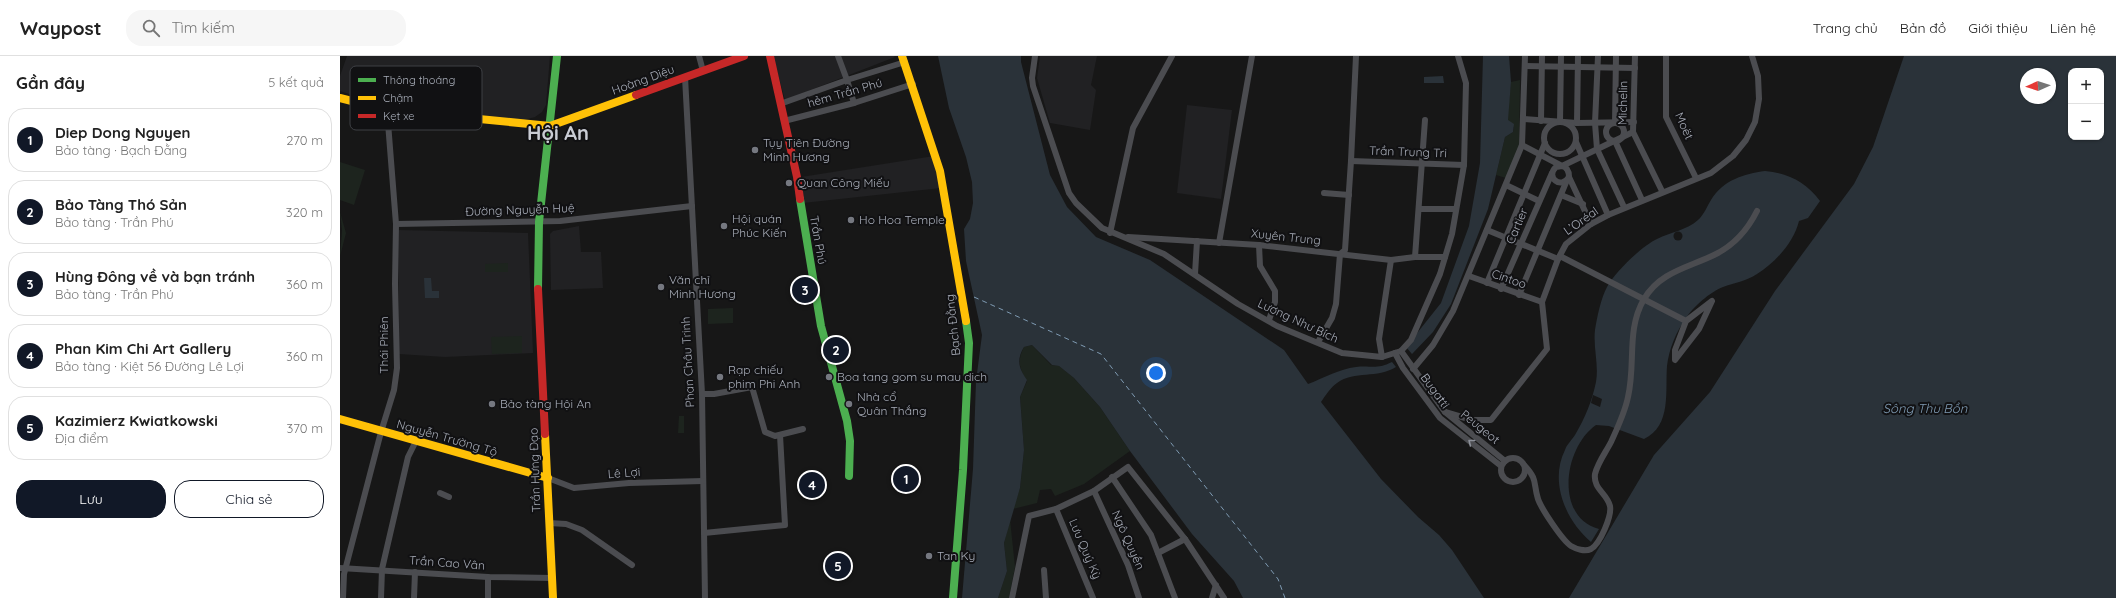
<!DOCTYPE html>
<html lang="vi">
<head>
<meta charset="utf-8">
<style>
	body { margin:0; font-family:Quicksand,sans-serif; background:#f6f6f6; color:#222 }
	.controls { position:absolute; right:12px; top:12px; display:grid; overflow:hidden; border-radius:8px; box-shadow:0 1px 3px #0004 }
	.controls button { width:36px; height:36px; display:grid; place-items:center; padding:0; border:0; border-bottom:1px solid #e0e0e0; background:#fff; color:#222; font:20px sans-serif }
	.compass { position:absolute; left:1680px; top:12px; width:36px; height:36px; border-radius:50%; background:#fff; box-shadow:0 1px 3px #0004; rotate:267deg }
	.you { position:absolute; left:816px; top:317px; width:14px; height:14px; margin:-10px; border:3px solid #fff; border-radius:50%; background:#1a73e8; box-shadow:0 0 0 6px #1a73e833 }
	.badge { display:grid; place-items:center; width:26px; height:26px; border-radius:50%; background:#111827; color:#fff; font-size:13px; font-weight:700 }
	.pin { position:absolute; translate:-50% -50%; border:2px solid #fff; box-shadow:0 1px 4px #0006 }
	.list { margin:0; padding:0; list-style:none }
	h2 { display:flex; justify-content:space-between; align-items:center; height:52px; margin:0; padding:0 16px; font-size:17px }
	h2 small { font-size:13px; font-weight:400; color:#767676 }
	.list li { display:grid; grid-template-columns:26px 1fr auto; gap:12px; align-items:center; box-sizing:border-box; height:64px; margin:0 8px 8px; padding:0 8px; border:1px solid #e0e0e0; border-radius:16px }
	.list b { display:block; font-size:15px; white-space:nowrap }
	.list p { margin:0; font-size:13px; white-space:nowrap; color:#767676 }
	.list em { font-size:13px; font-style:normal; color:#767676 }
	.actions { display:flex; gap:8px; padding:12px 16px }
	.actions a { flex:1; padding:9px 0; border:1px solid #111827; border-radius:16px; text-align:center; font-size:14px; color:#111827 }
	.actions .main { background:#111827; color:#fff }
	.icon { flex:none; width:22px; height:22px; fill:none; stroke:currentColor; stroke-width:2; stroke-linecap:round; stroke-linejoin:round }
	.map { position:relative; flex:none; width:1776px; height:542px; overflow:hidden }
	header { display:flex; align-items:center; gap:24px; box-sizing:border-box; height:56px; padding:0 20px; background:#fff; border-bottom:1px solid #e0e0e0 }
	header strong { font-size:19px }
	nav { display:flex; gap:22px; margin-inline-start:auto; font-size:14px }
	.search { width:280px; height:36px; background:#f6f6f6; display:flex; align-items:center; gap:10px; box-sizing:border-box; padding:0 14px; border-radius:16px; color:#767676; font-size:15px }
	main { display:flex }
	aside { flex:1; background:#fff }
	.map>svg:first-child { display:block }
</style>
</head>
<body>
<header>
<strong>Waypost</strong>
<div class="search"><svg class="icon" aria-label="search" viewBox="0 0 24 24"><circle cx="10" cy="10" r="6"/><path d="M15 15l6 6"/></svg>Tìm kiếm</div>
<nav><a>Trang chủ</a><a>Bản đồ</a><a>Giới thiệu</a><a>Liên hệ</a></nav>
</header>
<main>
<aside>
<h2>Gần đây<small>5 kết quả</small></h2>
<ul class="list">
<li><span class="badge">1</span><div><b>Diep Dong Nguyen</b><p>Bảo tàng · Bạch Đằng</p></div><em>270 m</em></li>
<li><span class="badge">2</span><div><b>Bảo Tàng Thó Sản</b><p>Bảo tàng · Trần Phú</p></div><em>320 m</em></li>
<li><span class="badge">3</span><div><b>Hùng Đông về và bạn tránh</b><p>Bảo tàng · Trần Phú</p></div><em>360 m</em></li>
<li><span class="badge">4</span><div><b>Phan Kim Chi Art Gallery</b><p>Bảo tàng · Kiệt 56 Đường Lê Lợi</p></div><em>360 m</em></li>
<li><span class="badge">5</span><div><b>Kazimierz Kwiatkowski</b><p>Địa điểm</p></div><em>370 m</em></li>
</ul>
<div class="actions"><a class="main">Lưu</a><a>Chia sẻ</a></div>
</aside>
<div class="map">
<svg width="1776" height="542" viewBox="0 0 1776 542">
	<rect width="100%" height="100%" fill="#171717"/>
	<g fill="#212123">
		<polygon points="7,0 210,0 206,49 202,56 195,61 180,65 52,52 0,35 0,20"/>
		<polygon points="433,0 554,0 555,1 445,44"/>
		<polygon points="700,0 757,0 751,29 756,34 750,74 710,67 697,22"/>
		<polygon points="847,49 892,54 881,143 837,137"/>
		<polygon points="594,100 601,132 463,147 461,121"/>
		<polygon points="239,170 241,196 261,196 263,232 211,234 210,178 213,175"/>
		<polygon points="58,174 188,177 193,297 105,301 59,298"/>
	</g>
	<g fill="#1d241e">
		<polygon points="1180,24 1179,91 1166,122 1156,119 1165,81 1173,76 1174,71 1167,64 1171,26"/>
		<polygon points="0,106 25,114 14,149 0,144"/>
		<polygon points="0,156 6,177 0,200 2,175"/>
		<polygon points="168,207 168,216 145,216 145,208"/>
		<polygon points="393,252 393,267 368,268 368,253"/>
		<polygon points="182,280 182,297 152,298 151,281"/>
		<path d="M692,289L711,309L719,310L734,322L760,351L790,395L744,428L715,440L711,433L700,434L697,447L673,453L680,432L684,394L680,341L687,325C679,313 677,304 684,291Z"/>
		<polygon points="339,360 344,360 344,377 338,377"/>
		<polygon points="670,463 675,511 669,542 658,542 667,515 664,487"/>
	</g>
	<g fill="#2a3239" fill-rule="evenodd">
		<path d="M598,0H681V6L710,119L727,151L756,181L810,204L944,294L968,328C984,322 999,313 1016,311C1031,309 1036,314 1052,306L1056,311C1037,323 1015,314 997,327C991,331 985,340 981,346L1041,423L1078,461L1099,479L1112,494L1144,542H903L894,525L852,478L790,395L760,351L734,322L719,310L712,309L692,289L684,291C676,304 679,313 687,324L680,341L684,394L680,432L664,487L667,515L658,542H622L633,413L636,325L642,279L626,205L624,173L630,163L633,147L632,126L626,101L609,52Z"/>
		<polygon points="1143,0 1169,0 1171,26 1168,64 1174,68 1173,76 1165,81 1148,153 1111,248 1093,276 1072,298 1066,291 1101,247 1129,170 1140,107"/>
		<path d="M1564,0H1776V542H1229L1314,399L1370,336L1435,235L1514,128L1533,91ZM1731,15H1761V81H1731ZM1686,18H1710V42H1686Z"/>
		<polygon points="1103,20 1104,27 1084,27 1084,21"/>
		<path d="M1425,115C1448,117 1466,126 1480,145L1468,162L1459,165C1454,186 1435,207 1417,218C1406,225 1394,227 1383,231C1370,236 1353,251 1346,262C1336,276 1329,293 1327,310C1325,334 1332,370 1304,383L1269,370L1256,369C1224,391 1214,461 1259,473L1251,486C1226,465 1209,426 1225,394C1227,388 1232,384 1235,379C1245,362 1252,345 1256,326C1259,309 1253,291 1255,274C1257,261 1261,242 1267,231C1275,216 1302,190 1317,183C1331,176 1347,174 1358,164C1364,159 1367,150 1371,144C1383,124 1404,118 1425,115Z"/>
		<polygon points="84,222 91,222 92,235 99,235 99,242 85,242"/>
	</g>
	<g fill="#171717">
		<circle cx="1338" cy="180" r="4.5"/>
		<polygon points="1253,339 1262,343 1260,351 1251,347"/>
	</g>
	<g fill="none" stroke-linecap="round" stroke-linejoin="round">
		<polyline stroke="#7f9bb3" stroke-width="1" stroke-dasharray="5 4" stroke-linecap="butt" points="634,241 761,298 938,523 945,542"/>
		<g stroke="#4b4c50" stroke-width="6">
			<polyline points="359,0 363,15"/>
			<polyline points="695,0 692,22 693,30 729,137 736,147 762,172 824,198 898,248 937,270 1002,297 1042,301 1061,295 1071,284 1100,218 1112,178 1124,109 1126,27 1118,0"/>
			<polyline points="1258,0 1255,67 1257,93 1284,151"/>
			<polyline points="1295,0 1293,76 1322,135"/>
			<polyline points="1326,0 1326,61 1356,122"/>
			<polyline points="1185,10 1295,12"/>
			<polyline points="345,21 362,338 365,542"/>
			<polyline points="514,47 507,24 565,6"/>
			<polyline points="440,48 507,24 498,0"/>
			<polyline points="1183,63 1237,67 1294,66"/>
			<polyline points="444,65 514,47 573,28"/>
			<polyline points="1201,65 1202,0"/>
			<circle cx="1220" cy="82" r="16"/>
			<polyline points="1220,66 1221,0"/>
			<polyline points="1237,67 1238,0"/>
			<polyline points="1275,67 1276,0"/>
			<circle cx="1275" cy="76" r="9"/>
			<polyline points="1275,85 1302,144"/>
			<polyline points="1236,86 1268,159"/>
			<path d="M1182,89L1222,110C1227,111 1229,115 1229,121C1221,134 1205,121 1216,111L1222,110L1293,76"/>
			<polyline points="1011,105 1124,109"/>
			<polyline points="1229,121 1251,168"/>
			<polyline points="1166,129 1199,145"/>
			<polyline points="984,137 1009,139"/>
			<polyline points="1221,139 1243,148"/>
			<polyline points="1079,153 1116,153"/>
			<polyline points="56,168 220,165 352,150"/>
			<polyline points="1147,174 1218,203"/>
			<polyline points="770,177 793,72 832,0"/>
			<polyline points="788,181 919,189 1051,204 1075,201 1105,201"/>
			<polyline points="879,187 912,0"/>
			<polyline points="919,189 920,210 935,235 935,246 929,264"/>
			<polyline points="1220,200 1346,265 1372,245 1359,273 1335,304 1335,294 1346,265"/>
			<polyline points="1075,201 1085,64"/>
			<polyline points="855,218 857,185"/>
			<polyline points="1129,220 1202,246"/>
			<polyline points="1147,227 1205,87"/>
			<polyline points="1161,233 1212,117"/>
			<polyline points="1179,239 1227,124"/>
			<polyline points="978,286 992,262 996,248 1000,198 1005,194 1011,105 1016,0"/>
			<polyline points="1061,295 1105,356 1165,405"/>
			<polyline points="1055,297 1063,312 1100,362 1161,410"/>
			<polyline points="1042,301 1039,283 1051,204"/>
			<polyline points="1073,313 1093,289 1113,255 1182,89 1185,0"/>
			<polyline points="362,338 374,338 412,331 425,376 435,380 463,373"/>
			<polyline points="1105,356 1132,364 1151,364 1207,293 1202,246 1218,203 1226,188 1251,168 1268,159 1371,117 1393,100 1406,84 1415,66 1419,43 1418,20 1412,0"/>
			<circle cx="1173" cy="414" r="12"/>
			<path d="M1185,410C1198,424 1193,427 1198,443C1201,452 1222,484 1231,490C1236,493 1245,496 1251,493C1260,488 1272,460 1270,450C1267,437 1253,433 1255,418C1258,406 1266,396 1271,386C1278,371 1285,356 1288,341C1296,307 1286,274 1304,243C1320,216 1347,212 1374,199C1393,190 1408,173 1417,155"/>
			<polyline points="772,421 811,479 835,542"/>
			<polyline points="208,422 234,432 289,427 363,425"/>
			<polyline points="754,435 788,509 799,542"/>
			<polyline points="100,437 109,441"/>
			<polyline points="716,453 753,542"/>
			<polyline points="209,467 226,468 242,474 292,509"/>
			<polyline points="364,477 445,469 440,379"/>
			<polyline points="818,497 845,483"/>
			<polyline points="0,512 148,521 213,522"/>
			<polyline points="704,514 706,542"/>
			<polyline points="3,542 4,518 41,376 54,334 57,312 55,228 56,168 47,54"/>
			<polyline points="41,542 42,513 68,401 76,385"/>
			<polyline points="74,542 75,516"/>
			<polyline points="148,542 148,521"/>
			<polyline points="672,542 689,460 716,453 754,435 788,411 845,483 884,542"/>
			<polyline points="872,542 876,529"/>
		</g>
		<g stroke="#4caf50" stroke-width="8">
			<polyline points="460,143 481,270 507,365 510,385 509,420"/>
			<polyline points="198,233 199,166 217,0"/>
			<polyline points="613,542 623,414 629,287 626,265"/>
		</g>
		<g stroke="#ffc107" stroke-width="8">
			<polyline points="562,0 600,115 626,265"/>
			<polyline points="0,42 47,54 210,70 296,39"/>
			<polyline points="0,363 208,422"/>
			<polyline points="205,378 213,542"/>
		</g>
		<g stroke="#c62828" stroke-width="8">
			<polyline points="430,0 457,121 460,143"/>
			<polyline points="296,39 404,0"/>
			<polyline points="198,233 205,378"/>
		</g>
	</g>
	<defs><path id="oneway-chevron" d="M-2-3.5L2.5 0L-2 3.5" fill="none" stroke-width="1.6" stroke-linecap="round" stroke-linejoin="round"/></defs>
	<use stroke="#8c9099" href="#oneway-chevron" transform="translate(1131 386) rotate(-142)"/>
	<g fill="#757880" stroke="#111113" stroke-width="1.5">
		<circle cx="415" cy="94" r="4"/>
		<circle cx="449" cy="127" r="4"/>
		<circle cx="511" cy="164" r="4"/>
		<circle cx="384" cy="170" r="4"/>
		<circle cx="321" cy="231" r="4"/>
		<circle cx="380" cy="321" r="4"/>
		<circle cx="489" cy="321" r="4"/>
		<circle cx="152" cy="348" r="4"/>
		<circle cx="509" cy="348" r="4"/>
		<circle cx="589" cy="500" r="4"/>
	</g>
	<g text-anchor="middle" stroke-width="4" stroke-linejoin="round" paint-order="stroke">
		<g font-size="12" fill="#a8adb8" stroke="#111113">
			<text transform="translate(303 24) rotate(-20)" y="4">Hoàng Diệu</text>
			<text transform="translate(505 37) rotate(-16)" y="4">hẻm Trần Phú</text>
			<text transform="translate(1283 47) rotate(-89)" y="4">Michelin</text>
			<text transform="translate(1344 70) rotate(66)" y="4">Moët</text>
			<text transform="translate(1068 96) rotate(2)" y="4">Trần Trung Tri</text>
			<text transform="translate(180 154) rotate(-2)" y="4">Đường Nguyễn Huệ</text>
			<text transform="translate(1241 165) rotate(-35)" y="4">L’Oréal</text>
			<text transform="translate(1177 170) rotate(-67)" y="4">Cartier</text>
			<text transform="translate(946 181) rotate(6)" y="4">Xuyên Trung</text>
			<text transform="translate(478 184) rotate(80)" y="4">Trần Phú</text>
			<text transform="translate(1169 223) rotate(19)" y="4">Cintoo</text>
			<text transform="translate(958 265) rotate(25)" y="4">Lương Như Bích</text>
			<text transform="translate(613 269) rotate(-96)" y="4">Bạch Đằng</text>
			<text transform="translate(44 289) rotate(-90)" y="4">Thái Phiên</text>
			<text transform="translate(348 306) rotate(-93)" y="4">Phan Châu Trinh</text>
			<text transform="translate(1095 335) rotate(54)" y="4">Bugatti</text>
			<text transform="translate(1140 371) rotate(39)" y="4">Peugeot</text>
			<text transform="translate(107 382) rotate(16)" y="4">Nguyễn Trường Tộ</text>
			<text transform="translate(195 414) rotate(-92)" y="4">Trần Hưng Đạo</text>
			<text transform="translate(284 417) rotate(-4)" y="4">Lê Lợi</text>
			<text transform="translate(788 484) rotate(66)" y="4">Ngô Quyền</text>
			<text transform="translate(745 493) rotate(67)" y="4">Lưu Quý Kỳ</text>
			<text transform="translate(107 507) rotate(4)" y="4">Trần Cao Vân</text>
		</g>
		<g font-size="12" fill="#a8adb8" stroke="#111113" text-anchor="start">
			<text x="423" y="91">Tụy Tiên Đường<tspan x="423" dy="14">Minh Hương</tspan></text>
			<text x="457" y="131">Quan Công Miếu</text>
			<text x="392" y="167">Hội quán<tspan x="392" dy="14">Phúc Kiến</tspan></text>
			<text x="519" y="168">Ho Hoa Temple</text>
			<text x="329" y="228">Văn chỉ<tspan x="329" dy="14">Minh Hương</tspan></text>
			<text x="388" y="318">Rạp chiếu<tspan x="388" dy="14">phim Phi Anh</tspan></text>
			<text x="497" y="325">Boa tang gom su mau dich</text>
			<text x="517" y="345">Nhà cổ<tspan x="517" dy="14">Quân Thắng</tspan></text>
			<text x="160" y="352">Bảo tàng Hội An</text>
			<text x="597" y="504">Tan Ky</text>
		</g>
		<g font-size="13" font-style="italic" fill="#7f9bb3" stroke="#111113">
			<text x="1585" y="357">Sông Thu Bồn</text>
		</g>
		<g font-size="20" font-weight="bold" fill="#c9ccd4" stroke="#111113">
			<text x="218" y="84">Hội An</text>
		</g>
	</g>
	<rect x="10" y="10" width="132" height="64" rx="6" fill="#111113" stroke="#3e4045" stroke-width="1"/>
	<rect x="18" y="22" width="18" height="4" fill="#4caf50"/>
	<rect x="18" y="40" width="18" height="4" fill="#ffc107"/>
	<rect x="18" y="58" width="18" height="4" fill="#c62828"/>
	<g font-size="11" fill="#a8adb8">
		<text x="43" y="28">Thông thoáng</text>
		<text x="43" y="46">Chậm</text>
		<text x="43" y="64">Kẹt xe</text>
	</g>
</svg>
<div class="controls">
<button>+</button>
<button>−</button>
</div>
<svg class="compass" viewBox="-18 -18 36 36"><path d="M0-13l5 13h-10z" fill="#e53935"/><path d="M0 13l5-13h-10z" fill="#767676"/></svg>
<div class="you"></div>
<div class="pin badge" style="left:566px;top:423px">1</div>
<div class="pin badge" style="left:496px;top:294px">2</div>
<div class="pin badge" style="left:465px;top:234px">3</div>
<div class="pin badge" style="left:472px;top:429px">4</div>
<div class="pin badge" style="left:498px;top:510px">5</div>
</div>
</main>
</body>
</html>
